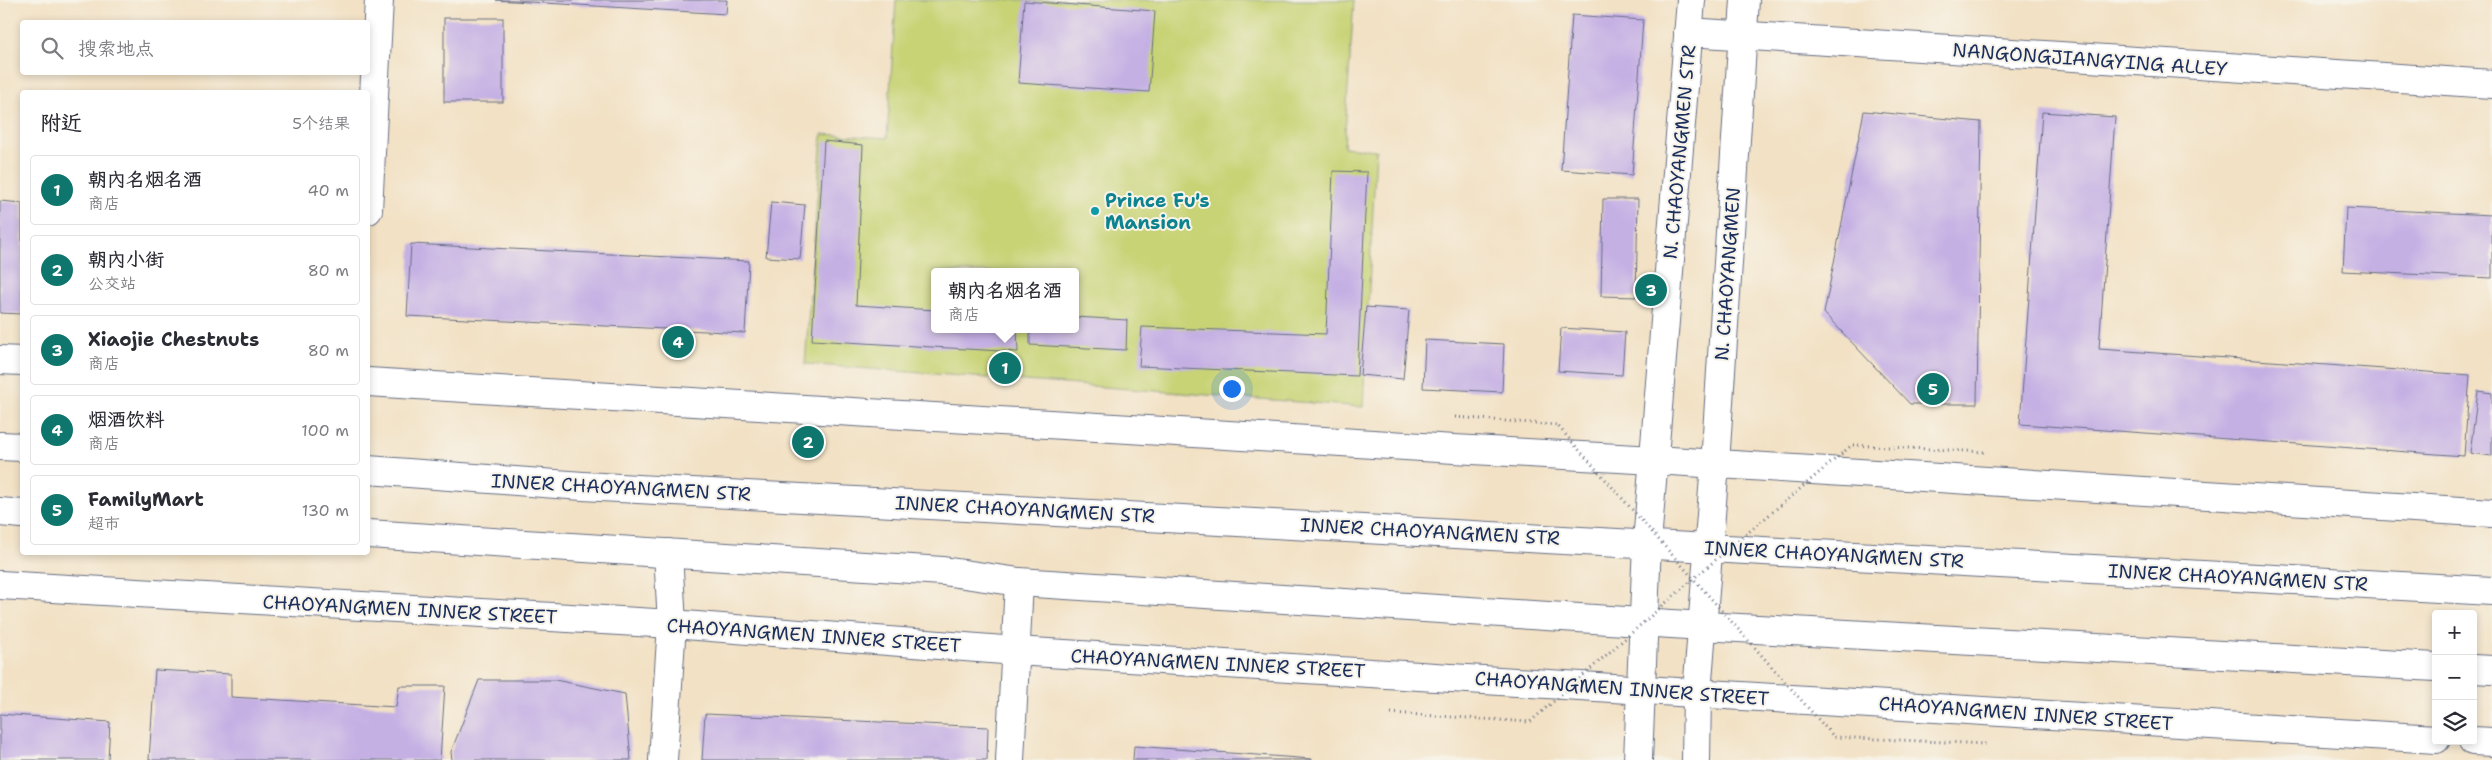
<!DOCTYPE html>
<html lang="zh">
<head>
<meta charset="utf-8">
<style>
	body { margin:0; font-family:"Shantell Sans","LXGW WenKai TC",sans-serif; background:#f2f2f3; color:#2b2b33 }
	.controls { position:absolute; right:15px; bottom:15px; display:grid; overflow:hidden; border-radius:5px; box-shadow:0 2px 8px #0003 }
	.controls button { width:45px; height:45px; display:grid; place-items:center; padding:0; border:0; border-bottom:1px solid #e1e1e2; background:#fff; color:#2b2b33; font:25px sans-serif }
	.you { position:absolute; left:1231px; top:388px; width:18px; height:18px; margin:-12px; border:4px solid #fff; border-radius:50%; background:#1a73e8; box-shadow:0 0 0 8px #1a73e833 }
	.badge { display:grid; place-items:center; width:32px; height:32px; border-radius:50%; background:#0f766e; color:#fff; font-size:16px; font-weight:700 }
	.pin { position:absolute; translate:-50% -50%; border:2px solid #fff; box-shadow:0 1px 5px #0006 }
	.popup { position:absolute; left:931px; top:268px; width:148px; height:65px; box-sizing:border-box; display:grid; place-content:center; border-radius:5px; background:#fff; filter:drop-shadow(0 1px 4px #0005); font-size:16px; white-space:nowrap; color:#7c7c81 }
	.popup b { font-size:19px; color:#2b2b33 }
	.popup::after { content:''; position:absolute; left:50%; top:100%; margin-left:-10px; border:10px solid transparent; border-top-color:#fff }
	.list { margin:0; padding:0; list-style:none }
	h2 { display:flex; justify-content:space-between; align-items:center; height:65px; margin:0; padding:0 20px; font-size:21px }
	h2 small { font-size:16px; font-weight:400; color:#7c7c81 }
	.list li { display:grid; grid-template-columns:32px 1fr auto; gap:15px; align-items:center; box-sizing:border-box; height:70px; margin:0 10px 10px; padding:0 10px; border:1px solid #e1e1e2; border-radius:5px }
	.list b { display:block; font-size:19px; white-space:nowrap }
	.list p { margin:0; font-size:16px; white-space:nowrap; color:#7c7c81 }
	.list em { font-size:16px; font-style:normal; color:#7c7c81 }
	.icon { flex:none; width:28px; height:28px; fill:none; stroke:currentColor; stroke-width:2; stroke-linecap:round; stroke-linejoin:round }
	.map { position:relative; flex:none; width:2492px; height:760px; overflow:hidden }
	.search { position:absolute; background:#fff; box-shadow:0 2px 8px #0003; left:20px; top:20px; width:350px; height:55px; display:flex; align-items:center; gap:12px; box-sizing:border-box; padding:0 18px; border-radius:5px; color:#7c7c81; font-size:19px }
	.panel { position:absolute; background:#fff; box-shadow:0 2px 8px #0003; left:20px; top:90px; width:350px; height:465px; border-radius:5px }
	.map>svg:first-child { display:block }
</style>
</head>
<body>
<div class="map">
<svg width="2492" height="760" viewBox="0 0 2492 760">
	<rect width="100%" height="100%" fill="#f7f3e8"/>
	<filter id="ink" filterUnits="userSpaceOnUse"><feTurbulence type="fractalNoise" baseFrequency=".02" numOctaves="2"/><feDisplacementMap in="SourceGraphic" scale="10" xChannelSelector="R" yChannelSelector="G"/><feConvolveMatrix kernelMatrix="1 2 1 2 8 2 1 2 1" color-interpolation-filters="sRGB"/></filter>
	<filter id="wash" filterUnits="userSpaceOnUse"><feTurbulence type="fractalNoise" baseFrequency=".0096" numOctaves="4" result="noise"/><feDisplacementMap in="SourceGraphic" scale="20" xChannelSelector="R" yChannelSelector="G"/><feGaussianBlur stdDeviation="1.12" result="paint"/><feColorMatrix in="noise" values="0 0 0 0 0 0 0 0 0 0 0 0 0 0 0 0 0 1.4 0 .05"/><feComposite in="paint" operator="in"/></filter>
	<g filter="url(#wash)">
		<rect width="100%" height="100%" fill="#f2e1c4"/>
		<path fill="#c7d375" stroke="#71816a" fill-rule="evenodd" d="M896,0H1354L1344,147L1376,150L1363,407L805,364L822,134L887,138ZM935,272H1075V329H935Z"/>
		<g id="blocks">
			<g fill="#c5b0e4">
				<polygon points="496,0 727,0 726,14"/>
				<polygon points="1024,1 1155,11 1149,92 1018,83"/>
				<polygon points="1572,15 1643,20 1632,175 1561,170"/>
				<rect x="444" y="18" width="59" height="84"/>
				<polygon points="1864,111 1981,122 1977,404 1910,404 1824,313"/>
				<polygon points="2042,112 2115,117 2099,349 2470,375 2464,456 2020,424"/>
				<polygon points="824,141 863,145 856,305 935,310 935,329 1017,329 1018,352 812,340"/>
				<polygon points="1333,171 1367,172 1357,376 1139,366 1142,327 1326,334"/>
				<polygon points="1603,199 1638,199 1636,297 1601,296"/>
				<polygon points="0,201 22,203 22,314 0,313"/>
				<polygon points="771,202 805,205 800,259 766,257"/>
				<polygon points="2346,208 2492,215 2492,278 2343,271"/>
				<polygon points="411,244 749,261 745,333 407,316"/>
				<polygon points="1366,307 1409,310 1403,379 1360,375"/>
				<polygon points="1075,317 1127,320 1126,350 1030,345 1030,329 1075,329"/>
				<polygon points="1561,328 1625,332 1622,375 1558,371"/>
				<polygon points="1425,340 1504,344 1502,392 1423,388"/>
				<polygon points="2478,391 2492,393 2492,456 2470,453"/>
				<polygon points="155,670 231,674 231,697 396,707 399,686 445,686 440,760 149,760"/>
				<polygon points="479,680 555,680 625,694 631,760 452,760 451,752"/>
				<polygon points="0,714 110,722 108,760 0,760"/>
				<polygon points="705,714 988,727 987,760 702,760"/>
				<polygon points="1134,746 1312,759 1312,760 1133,760"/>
			</g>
		</g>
	</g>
	<g filter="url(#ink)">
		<use href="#blocks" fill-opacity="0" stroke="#666d82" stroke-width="1"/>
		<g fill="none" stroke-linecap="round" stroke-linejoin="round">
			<defs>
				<g id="minor">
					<polyline points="1688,32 2492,84"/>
					<polyline points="368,210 379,0"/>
					<polyline points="0,360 22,361"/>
					<polyline points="368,382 1454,449 1655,460 2492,513"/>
					<polyline points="0,585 672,624 1016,651 2436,739"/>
					<polyline points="2473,741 2492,742"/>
					<polyline points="663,760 672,624 668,553"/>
					<polyline points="1010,760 1019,582"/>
				</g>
				<g id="major">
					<polyline points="0,446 22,447"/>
					<polyline points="368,470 583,486 2492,591"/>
					<polyline points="0,512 22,514"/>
					<polyline points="368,534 943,571 1019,582 1703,626 2436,667"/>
					<polyline points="2473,669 2492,670"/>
					<polyline points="1638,760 1647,543 1691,0"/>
					<polyline points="1696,760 1697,693 1715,464 1745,0"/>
				</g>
			</defs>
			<use href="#minor" stroke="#666d82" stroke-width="30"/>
			<use href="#major" stroke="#666d82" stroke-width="30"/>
			<use href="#minor" stroke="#fff" stroke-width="28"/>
			<use href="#major" stroke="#fff" stroke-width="28"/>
			<g stroke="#666d82" stroke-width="3" stroke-dasharray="1 4" stroke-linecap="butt">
				<polyline points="1455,417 1557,425 1834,737 1987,744"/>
				<polyline points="1391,713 1530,722 1693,579 1852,445 1985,452"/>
			</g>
		</g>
	</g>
	<circle fill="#0f9aa8" stroke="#f7f3e8" stroke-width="2" cx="1095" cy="211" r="5"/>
	<g text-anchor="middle" stroke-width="4" stroke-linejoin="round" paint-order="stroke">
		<g font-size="19" fill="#1b2f5e" stroke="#f7f3e8">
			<text transform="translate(2090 59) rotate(4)" y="7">NANGONGJIANGYING ALLEY</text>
			<text transform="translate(1679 152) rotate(-85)" y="7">N. CHAOYANGMEN STR</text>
			<text transform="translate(1727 274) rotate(-86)" y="7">N. CHAOYANGMEN</text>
			<text transform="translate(621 487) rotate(3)" y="7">INNER CHAOYANGMEN STR</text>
			<text transform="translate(1025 509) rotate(3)" y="7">INNER CHAOYANGMEN STR</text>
			<text transform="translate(1430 531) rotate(3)" y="7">INNER CHAOYANGMEN STR</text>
			<text transform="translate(1834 554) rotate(3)" y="7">INNER CHAOYANGMEN STR</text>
			<text transform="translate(2238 577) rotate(3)" y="7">INNER CHAOYANGMEN STR</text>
			<text transform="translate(410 609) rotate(3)" y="7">CHAOYANGMEN INNER STREET</text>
			<text transform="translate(814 635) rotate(4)" y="7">CHAOYANGMEN INNER STREET</text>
			<text transform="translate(1218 663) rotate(3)" y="7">CHAOYANGMEN INNER STREET</text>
			<text transform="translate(1622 688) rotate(4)" y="7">CHAOYANGMEN INNER STREET</text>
			<text transform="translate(2026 713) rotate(4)" y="7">CHAOYANGMEN INNER STREET</text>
		</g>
		<g font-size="19" font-weight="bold" fill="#0d838f" stroke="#f7f3e8" text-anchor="start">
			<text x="1105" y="207">Prince Fu's<tspan x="1105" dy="22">Mansion</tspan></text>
		</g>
	</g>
</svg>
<div class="controls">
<button>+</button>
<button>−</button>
<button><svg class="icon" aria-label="layers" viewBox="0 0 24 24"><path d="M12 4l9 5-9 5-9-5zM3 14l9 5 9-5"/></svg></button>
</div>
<div class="you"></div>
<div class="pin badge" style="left:1005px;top:368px">1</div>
<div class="popup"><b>朝内名烟名酒</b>商店</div>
<div class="pin badge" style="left:808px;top:442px">2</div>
<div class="pin badge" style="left:1651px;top:290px">3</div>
<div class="pin badge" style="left:678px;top:342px">4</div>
<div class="pin badge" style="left:1933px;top:389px">5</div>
<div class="search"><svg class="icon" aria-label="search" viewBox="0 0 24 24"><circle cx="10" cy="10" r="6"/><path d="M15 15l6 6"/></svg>搜索地点</div>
<section class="panel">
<h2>附近<small>5个结果</small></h2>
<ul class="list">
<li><span class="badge">1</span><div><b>朝内名烟名酒</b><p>商店</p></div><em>40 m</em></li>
<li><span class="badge">2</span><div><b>朝内小街</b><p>公交站</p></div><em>80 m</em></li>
<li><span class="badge">3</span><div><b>Xiaojie Chestnuts</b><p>商店</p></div><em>80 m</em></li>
<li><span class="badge">4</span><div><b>烟酒饮料</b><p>商店</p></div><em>100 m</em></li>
<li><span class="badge">5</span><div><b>FamilyMart</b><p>超市</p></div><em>130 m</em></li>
</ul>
</section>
</div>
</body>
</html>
